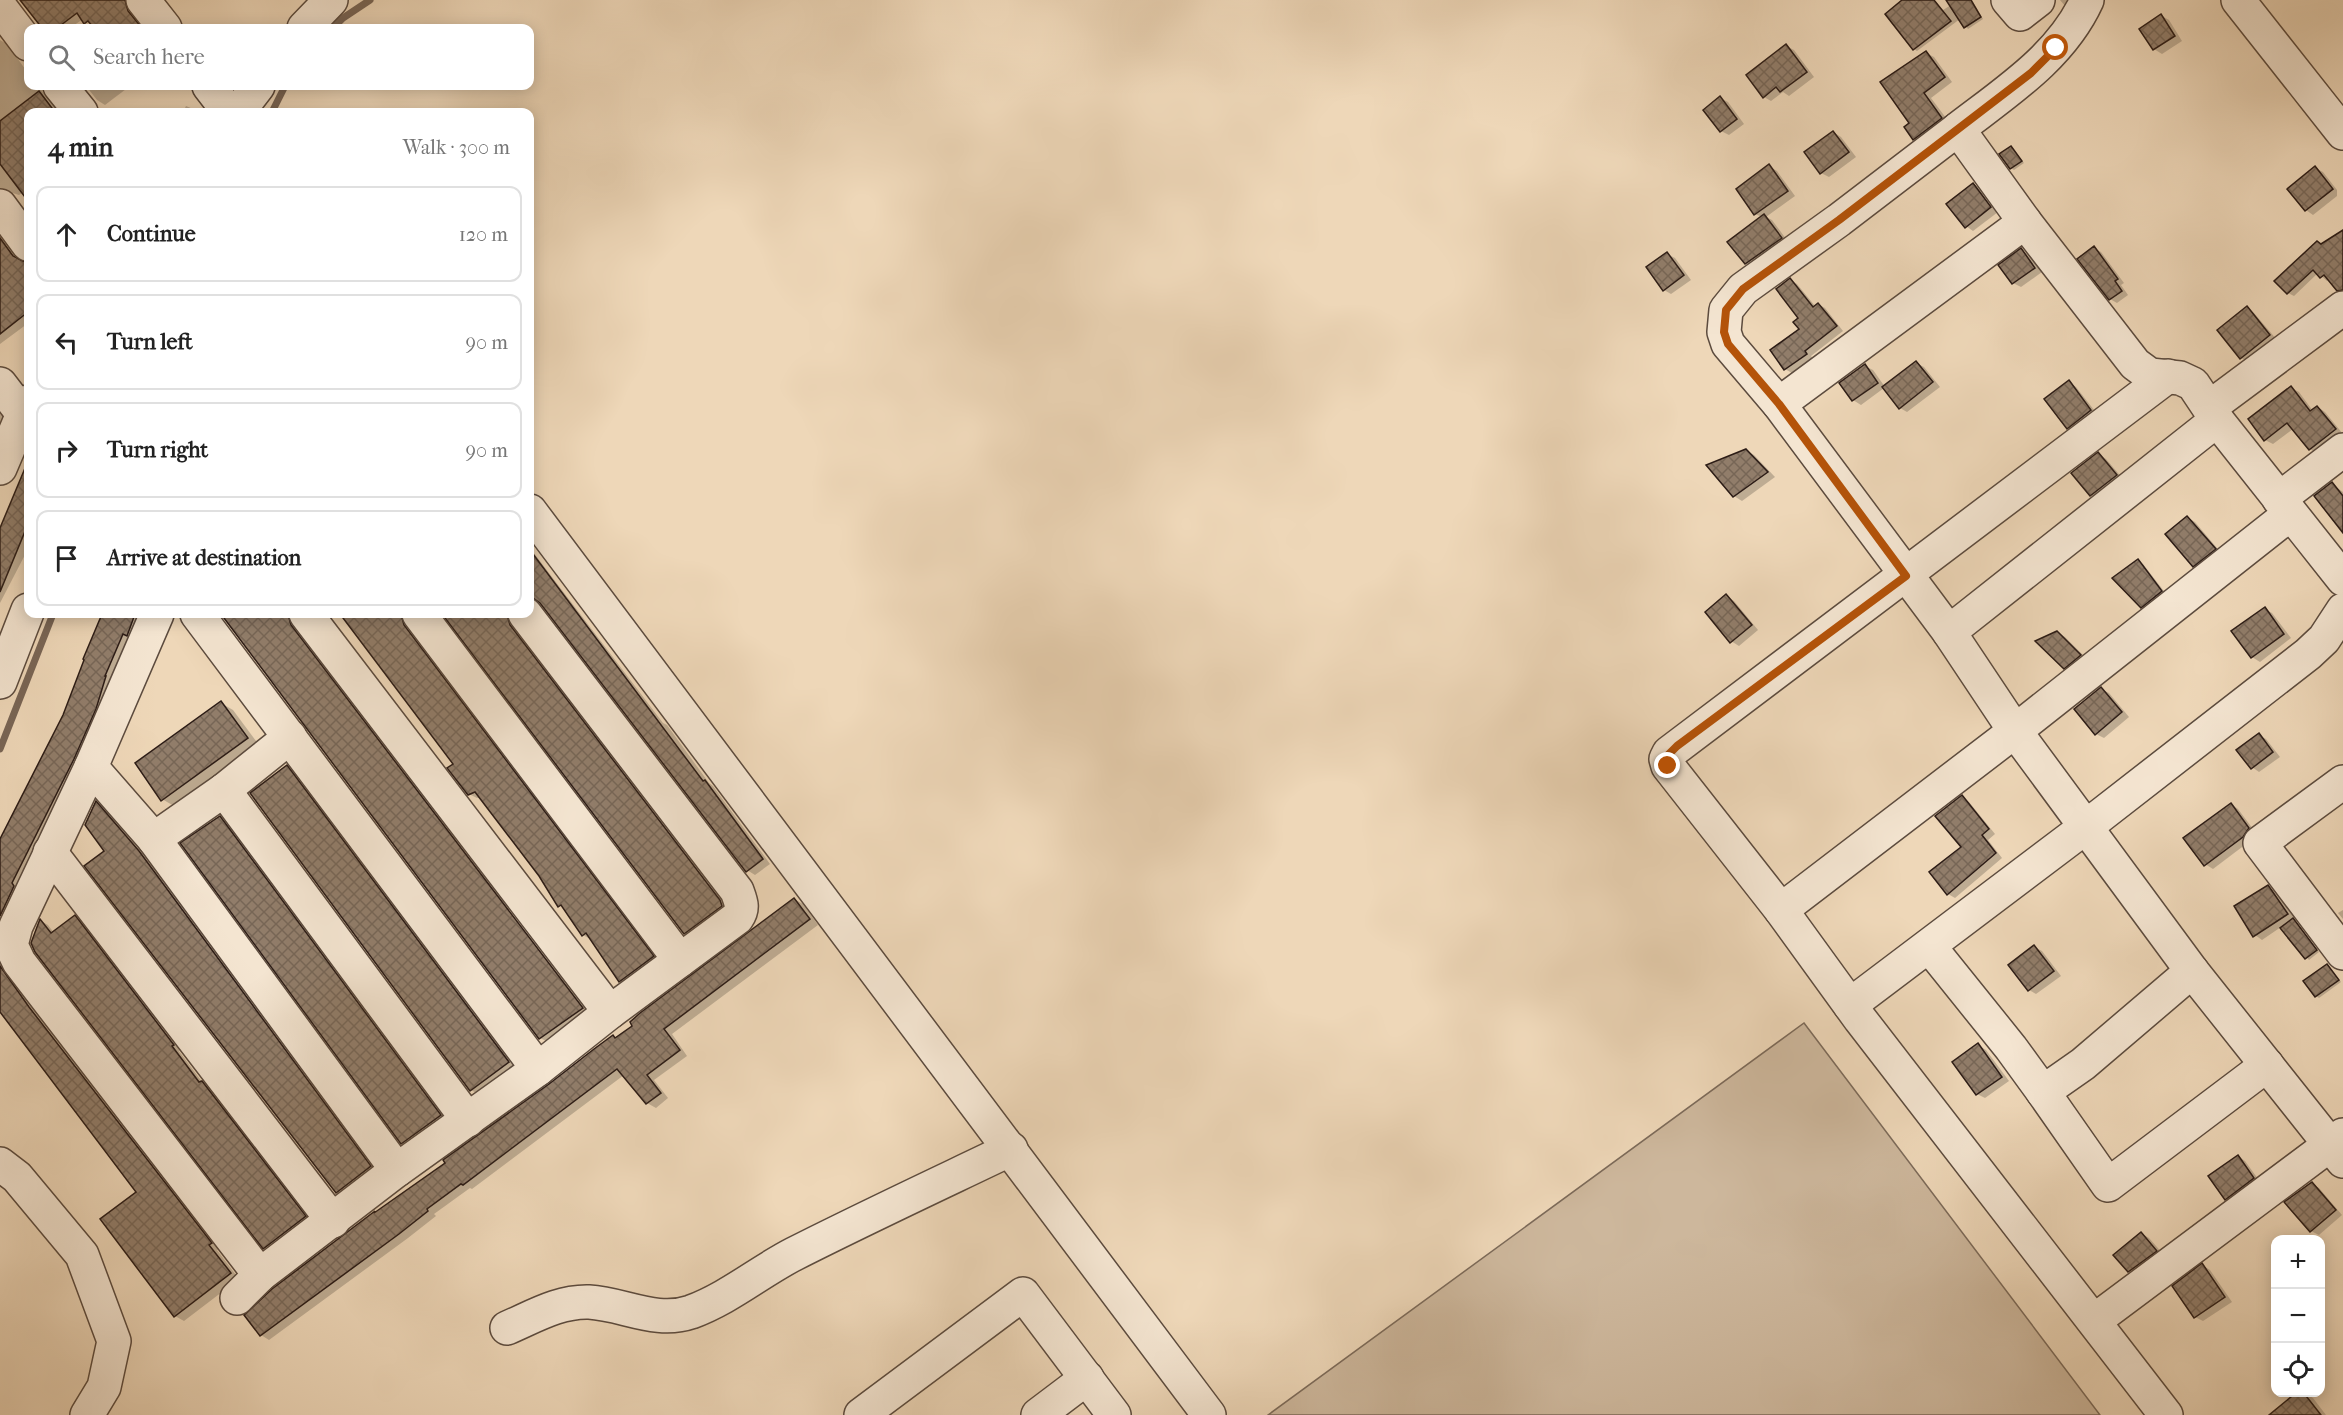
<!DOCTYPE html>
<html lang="en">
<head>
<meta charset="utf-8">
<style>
	body { margin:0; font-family:"IM FELL French Canon",serif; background:#f6f6f6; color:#222 }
	.controls { position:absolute; right:18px; bottom:18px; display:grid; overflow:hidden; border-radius:12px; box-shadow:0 3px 15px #0003 }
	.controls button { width:54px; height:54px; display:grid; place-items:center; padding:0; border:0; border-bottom:2px solid #e0e0e0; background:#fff; color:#222; font:30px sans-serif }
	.stop { position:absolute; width:18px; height:18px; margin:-14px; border:4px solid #b45309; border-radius:50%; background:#fff }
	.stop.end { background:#b45309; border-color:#fff; box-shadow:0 2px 6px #0008 }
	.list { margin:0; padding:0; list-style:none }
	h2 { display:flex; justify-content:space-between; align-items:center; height:78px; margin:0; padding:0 24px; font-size:26px }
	h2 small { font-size:20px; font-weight:400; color:#767676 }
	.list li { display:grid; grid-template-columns:39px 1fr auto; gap:18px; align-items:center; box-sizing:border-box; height:96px; margin:0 12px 12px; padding:0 12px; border:2px solid #e0e0e0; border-radius:12px }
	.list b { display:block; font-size:22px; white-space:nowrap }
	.list em { font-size:20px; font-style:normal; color:#767676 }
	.icon { flex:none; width:33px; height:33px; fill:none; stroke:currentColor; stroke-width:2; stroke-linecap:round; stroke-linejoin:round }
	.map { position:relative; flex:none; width:2343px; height:1415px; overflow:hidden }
	.search { position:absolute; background:#fff; box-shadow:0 3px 15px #0003; left:24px; top:24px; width:510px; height:66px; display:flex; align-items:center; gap:15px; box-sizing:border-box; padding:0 21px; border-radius:12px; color:#767676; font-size:22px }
	.panel { position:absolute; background:#fff; box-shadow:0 3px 15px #0003; left:24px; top:108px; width:510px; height:510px; border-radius:12px }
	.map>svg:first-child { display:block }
</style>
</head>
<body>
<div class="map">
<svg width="2343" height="1415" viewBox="0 0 2343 1415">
	<defs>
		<pattern id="building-cross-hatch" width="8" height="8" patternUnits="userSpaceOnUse" patternTransform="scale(1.5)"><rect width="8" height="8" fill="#917d6a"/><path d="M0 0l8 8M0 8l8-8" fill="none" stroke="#776656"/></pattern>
	</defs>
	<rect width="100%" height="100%" fill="#eed7b8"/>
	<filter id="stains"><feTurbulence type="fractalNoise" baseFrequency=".00333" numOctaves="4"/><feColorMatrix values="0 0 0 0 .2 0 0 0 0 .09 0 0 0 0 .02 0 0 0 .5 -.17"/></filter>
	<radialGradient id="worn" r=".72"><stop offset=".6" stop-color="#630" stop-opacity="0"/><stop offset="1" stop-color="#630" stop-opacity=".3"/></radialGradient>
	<polygon fill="#cdb79c" stroke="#7c6a59" stroke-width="1.5" points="1804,1023 2100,1415 1268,1415"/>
	<g fill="#0003">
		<polygon points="20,0 117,0 133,7 145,28 96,28 83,19 70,28 43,28"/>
		<polygon points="1959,0 1972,0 1983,19 1968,29 1960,19 1917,51 1914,49 1903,35"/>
		<polygon points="2060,0 2070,0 2066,7"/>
		<polygon points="2162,16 2169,20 2182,41 2162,54 2154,49 2141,29"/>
		<polygon points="0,40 7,44 28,73 28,86 38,86 59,112 28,112 28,202 22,193 19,195 6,191 0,194"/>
		<polygon points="1786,46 1794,50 1814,77 1789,96 1783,92 1771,101 1764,97"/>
		<polygon points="1926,53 1934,57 1952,82 1931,98 1949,122 1921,143 1914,139 1912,124"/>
		<polygon points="86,86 130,86 105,105 97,100"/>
		<polygon points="1720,98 1728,102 1744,124 1729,135 1721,131"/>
		<polygon points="186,106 200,112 183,112"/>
		<polygon points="1833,132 1841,137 1856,157 1829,177 1821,173"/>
		<polygon points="2011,147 2024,163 2014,170 2011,168"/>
		<polygon points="1769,166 1777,171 1795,196 1766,217 1772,220 1789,243 1754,268 1746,263 1729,242 1762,217 1755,214"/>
		<polygon points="2315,168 2323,172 2337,190 2337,196 2313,215 2306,210"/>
		<polygon points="1974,184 1981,189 1998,212 1973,231 1966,226"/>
		<polygon points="2343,232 2343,293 2329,279 2327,281 2318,273 2294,296 2288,293 2322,245"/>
		<polygon points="0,233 21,261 28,266 28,325 27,324 0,344"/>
		<polygon points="2094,248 2101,252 2124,283 2121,285 2128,295 2117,303 2110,299 2079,259"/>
		<polygon points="2021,250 2029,254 2042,272 2021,287 2013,283"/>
		<polygon points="1667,254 1675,258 1691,280 1671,294 1664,290"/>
		<polygon points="1790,280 1797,284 1815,306 1818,304 1825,308 1843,331 1811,356 1813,359 1792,373 1785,369 1801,330"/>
		<polygon points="2247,308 2254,313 2277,340 2249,362 2241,358"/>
		<polygon points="1916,363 1924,367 1940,387 1907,412 1900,408 1884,388 1861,405 1853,400 1841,383 1865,366 1873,370 1885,387"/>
		<polygon points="2069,382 2076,387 2098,415 2075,432 2068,428"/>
		<polygon points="2291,388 2299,392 2313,411 2318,407 2325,412 2343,434 2317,454 2310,449 2293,429 2273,444 2265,440"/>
		<polygon points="0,410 9,422 0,443"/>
		<polygon points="1746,451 1754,455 1775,477 1742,501 1734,496 1708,466"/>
		<polygon points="2098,454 2106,459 2124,480 2099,500 2091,495 2073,473"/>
		<polygon points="28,460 28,549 0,603 0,531"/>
		<polygon points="2332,484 2343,492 2343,529"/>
		<polygon points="2187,517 2195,522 2222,554 2201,570 2194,566"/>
		<polygon points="530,548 663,723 667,725 709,783 713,786 770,864 755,875 747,870 539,600 530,600"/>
		<polygon points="2138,561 2143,564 2167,595 2148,610 2142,607"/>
		<polygon points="1726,596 1734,601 1758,630 1739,646 1731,641"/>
		<polygon points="2265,609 2272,613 2291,638 2260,662 2252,657"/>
		<polygon points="103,614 143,614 0,935 0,840 65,715"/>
		<polygon points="223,614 296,614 590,1012 548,1042 540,1038"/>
		<polygon points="343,614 409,614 660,961 628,985 620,981 590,939 583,935 541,875 480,797 477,798 469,794 455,764"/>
		<polygon points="444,614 515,614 728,906 693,937 685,933"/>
		<polygon points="2057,632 2065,637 2088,660 2072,672 2064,668"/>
		<polygon points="2101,689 2109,693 2129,717 2104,738 2096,734"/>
		<polygon points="221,703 233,710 259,745 174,806 162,799"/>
		<polygon points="2259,735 2266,739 2280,757 2259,772 2252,767"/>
		<polygon points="287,767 295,772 516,1067 478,1094 471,1090"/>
		<polygon points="1962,797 1969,802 1995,834 1988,840 2002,858 1955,898 1948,894 1963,847"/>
		<polygon points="96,803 104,807 147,857 378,1171 344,1197 337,1192 106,852"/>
		<polygon points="2231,804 2238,809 2256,833 2250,841 2213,869 2205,864"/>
		<polygon points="220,818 228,822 448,1120 410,1147 402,1143"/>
		<polygon points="2268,887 2276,891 2295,918 2293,920 2319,952 2309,960 2281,927 2262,940 2255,935"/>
		<polygon points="794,899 803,904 818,925 672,1034 687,1056 654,1080 668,1098 656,1108 647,1103 624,1075 472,1189 470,1188 434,1214 436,1216 408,1238 269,1340 261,1335 376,1213 616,1039"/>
		<polygon points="2343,910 2343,919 2338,913"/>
		<polygon points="75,917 83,921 181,1049 179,1051 203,1083 210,1087 312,1221 272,1252 264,1248 41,921 48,925 54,933"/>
		<polygon points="2034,947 2042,951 2061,976 2036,994 2029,990"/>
		<polygon points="0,951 220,1249 217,1250 239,1279 184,1321 175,1316 138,1192 0,1012"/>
		<polygon points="2327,965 2341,982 2319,998 2316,996"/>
		<polygon points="1978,1045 1986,1050 2009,1081 1985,1098 1977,1094"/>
		<polygon points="2238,1156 2245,1161 2261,1183 2233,1203 2226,1199"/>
		<polygon points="2312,1184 2319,1188 2342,1215 2319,1235 2311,1231"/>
		<polygon points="2141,1233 2149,1238 2164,1255 2137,1276 2129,1271"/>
		<polygon points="2202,1265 2210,1270 2232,1302 2203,1321 2195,1317"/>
		<polygon points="2303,1392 2313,1398 2326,1415 2271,1415"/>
	</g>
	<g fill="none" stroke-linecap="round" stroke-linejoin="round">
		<g stroke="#796656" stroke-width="7">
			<polyline points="333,28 343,18 370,0"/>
			<polyline points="272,112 285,86"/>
			<polyline points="0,749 53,614"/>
		</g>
	</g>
	<g fill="url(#building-cross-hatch)" stroke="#2c1c16" stroke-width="1.5">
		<polygon points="20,0 125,0 128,11 142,28 94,28 88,21 84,24 77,13 57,28 42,28"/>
		<polygon points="1902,0 1934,0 1951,21 1913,50 1885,14"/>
		<polygon points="1946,0 1971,0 1981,17 1964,28"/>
		<polygon points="2161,14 2175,36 2153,50 2139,29"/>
		<polygon points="1786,44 1807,72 1780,92 1776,87 1763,98 1746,75"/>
		<polygon points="1926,51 1945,77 1924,93 1942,118 1913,140 1904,127 1909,123 1880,82"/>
		<polygon points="39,91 55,112 28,112 28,201 0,164 0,121"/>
		<polygon points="1720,96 1737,119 1720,132 1703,110"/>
		<polygon points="1833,131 1849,152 1820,174 1804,152"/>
		<polygon points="2011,146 2022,161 2010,169 1999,154"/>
		<polygon points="1769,164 1788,191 1754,215 1736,189"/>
		<polygon points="2315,166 2333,189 2305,211 2287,189"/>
		<polygon points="1973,183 1991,207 1965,228 1946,204"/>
		<polygon points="1764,214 1782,238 1745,264 1727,242"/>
		<polygon points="2343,230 2343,290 2337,291 2324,275 2320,278 2313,270 2287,294 2274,281 2317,241 2321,244"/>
		<polygon points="0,238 13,256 25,262 28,267 28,312 0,334"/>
		<polygon points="2094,246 2118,279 2115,281 2122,291 2109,300 2077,259"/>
		<polygon points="2021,248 2035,268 2012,284 1998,265"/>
		<polygon points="1667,252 1684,275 1663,291 1646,267"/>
		<polygon points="1790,278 1813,307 1818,303 1837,326 1805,351 1807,354 1784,370 1770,350 1799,329 1793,322 1798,318 1776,289"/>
		<polygon points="2247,306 2270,335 2240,359 2217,330"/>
		<polygon points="1916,361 1933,382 1899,409 1882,387"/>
		<polygon points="1865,364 1878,383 1852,401 1839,383"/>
		<polygon points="2069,380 2091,410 2067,429 2044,399"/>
		<polygon points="2291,386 2310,411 2317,406 2336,429 2309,450 2287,423 2264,441 2248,419"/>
		<polygon points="1746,449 1768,472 1733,497 1706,465"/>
		<polygon points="2098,452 2117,475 2090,496 2071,473"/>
		<polygon points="28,461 28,524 0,592 0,528"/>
		<polygon points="2332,482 2343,496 2343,533 2314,496"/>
		<polygon points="2187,516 2216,549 2193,567 2165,534"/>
		<polygon points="530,550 703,781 705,780 763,859 746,872 540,603 530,596"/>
		<polygon points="2138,559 2162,591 2141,608 2112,578"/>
		<polygon points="1726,594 1752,625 1730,643 1705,612"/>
		<polygon points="2265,607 2284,634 2251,658 2231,631"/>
		<polygon points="102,614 135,614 127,636 123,634 105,676 106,676 96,709 74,759 12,883 14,886 0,916 0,839 63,715 84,660 83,659"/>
		<polygon points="221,614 288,614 291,625 583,1008 539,1039"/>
		<polygon points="340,614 401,614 404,625 654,956 619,982 586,933 582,936 561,905 558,907 539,876 475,792 468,795 447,768 453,764"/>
		<polygon points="442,614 507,614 510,625 720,900 722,906 684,934"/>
		<polygon points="2057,631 2081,655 2064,669 2035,641"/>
		<polygon points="2101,687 2122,712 2095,735 2074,709"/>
		<polygon points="221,701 248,738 161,801 135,763"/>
		<polygon points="2259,733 2273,752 2251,769 2236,750"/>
		<polygon points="287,765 509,1062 470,1091 250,793"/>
		<polygon points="1962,795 1989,829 1982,835 1996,853 1947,895 1929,872 1961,847 1935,816"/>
		<polygon points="96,801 139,851 371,1166 336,1193 84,866 104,851 85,825"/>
		<polygon points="2231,803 2249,828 2243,837 2204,866 2183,838"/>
		<polygon points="220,816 441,1115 401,1144 180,843"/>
		<polygon points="2268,885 2288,914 2253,937 2234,906"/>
		<polygon points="794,898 810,919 664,1029 680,1050 647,1075 661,1093 646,1104 617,1069 463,1185 461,1184 427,1209 428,1211 399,1234 260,1336 244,1315 272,1289 375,1211 374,1213 445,1163 443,1160 549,1084 594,1049 613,1035 615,1038 632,1026 630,1022 640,1013"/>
		<polygon points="75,915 174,1045 172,1046 199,1082 202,1081 306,1216 263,1249 35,952 31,943 40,919 51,933"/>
		<polygon points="2293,918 2317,950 2305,959 2280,928"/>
		<polygon points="2034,945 2054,971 2028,991 2008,965"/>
		<polygon points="2327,964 2339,980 2315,997 2303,981"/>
		<polygon points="0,966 29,1007 212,1243 209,1245 231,1273 174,1317 100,1219 136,1192 0,1012"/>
		<polygon points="1978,1043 2002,1077 1976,1095 1952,1062"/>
		<polygon points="2238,1155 2254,1178 2225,1200 2208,1176"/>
		<polygon points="2312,1182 2336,1210 2310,1232 2284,1202"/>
		<polygon points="2141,1232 2157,1251 2128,1272 2113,1255"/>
		<polygon points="2202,1263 2225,1297 2194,1318 2172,1286"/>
		<polygon points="2297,1392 2303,1392 2321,1415 2269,1415"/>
	</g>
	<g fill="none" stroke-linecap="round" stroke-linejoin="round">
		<defs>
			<g id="minor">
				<polyline points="143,0 165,28"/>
				<polyline points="2008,0 2020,14 2038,0"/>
				<polyline points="2238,0 2343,133"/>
				<polyline points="0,7 28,44"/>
				<polyline points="304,28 331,0"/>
				<polyline points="60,86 81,112"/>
				<polyline points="209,86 229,112"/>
				<polyline points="238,112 258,86"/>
				<path d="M1958,129C2006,92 2061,57 2087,0"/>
				<polyline points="0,206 28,244"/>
				<polyline points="0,384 23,414"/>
				<polyline points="1779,404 2025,222"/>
				<polyline points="2210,407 2343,308"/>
				<polyline points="0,468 28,402"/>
				<polyline points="2279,499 2343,450"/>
				<polyline points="530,511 1209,1415"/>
				<polyline points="2343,579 2217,420 2193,384 2180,378 2150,375 2135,364 2025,222 1958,129 1839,220 1743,289 1726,310 1724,332 1728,344 1779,404 1949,632 2015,731 2192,971 2343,1161"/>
				<polyline points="157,614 91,767 16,926 11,945 19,962 260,1275"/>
				<polyline points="197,614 538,1069"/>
				<polyline points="306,614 610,1012"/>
				<polyline points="419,614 680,960"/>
				<polyline points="1949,632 2217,420"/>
				<polyline points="0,682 28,610"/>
				<polyline points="91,767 154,839 397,1170"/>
				<polyline points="2343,782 2260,843 2343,953"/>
				<polyline points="224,790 468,1120"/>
				<polyline points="154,839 224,790 290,737"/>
				<polyline points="50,852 333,1221"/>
				<polyline points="1781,910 1668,766 1666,759 1669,753 2168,376"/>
				<polyline points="1929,946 2011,1048 2043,1092 2083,1064 2192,971"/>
				<polyline points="1850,1005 2087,826 2308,654 2324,639 2343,610"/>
				<polyline points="2043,1092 2108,1185 2267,1065"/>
				<polyline points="0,1164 17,1177 82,1255 114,1341 104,1387 87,1415"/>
				<path d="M237,1298L260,1275L397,1170L538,1069L610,1012L737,918C744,908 741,902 737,891L525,614"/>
				<polyline points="2094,1321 2343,1135"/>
				<path d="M507,1328C533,1317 559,1301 589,1302C624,1304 656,1324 691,1312C729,1298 759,1272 794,1254C865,1218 938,1184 1011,1149"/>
				<polyline points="861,1415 1023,1294 1114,1415"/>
				<polyline points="1038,1415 1087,1378"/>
				<polyline points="2166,1415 1860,1019 1781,910 2015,731 2290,514"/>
			</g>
		</defs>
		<use href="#minor" stroke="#5c4b3e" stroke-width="36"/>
		<use href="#minor" stroke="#f4e5d1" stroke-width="33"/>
	</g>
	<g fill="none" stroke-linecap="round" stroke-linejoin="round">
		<polyline stroke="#b45309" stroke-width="8" points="1668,766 1668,755 1677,746 1906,576 1779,404 1728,344 1724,332 1726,310 1743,289 1839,220 1958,129 2031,73 2056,48"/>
	</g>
	<rect width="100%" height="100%" filter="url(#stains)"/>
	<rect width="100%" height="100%" fill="url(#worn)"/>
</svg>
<div class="controls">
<button>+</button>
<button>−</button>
<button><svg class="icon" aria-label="locate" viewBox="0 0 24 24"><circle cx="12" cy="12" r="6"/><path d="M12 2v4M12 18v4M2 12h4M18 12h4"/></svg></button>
</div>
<div class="stop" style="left:2056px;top:48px"></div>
<div class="stop end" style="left:1668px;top:766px"></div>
<div class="search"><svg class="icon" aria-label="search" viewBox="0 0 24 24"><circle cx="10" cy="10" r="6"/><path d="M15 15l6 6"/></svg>Search here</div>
<section class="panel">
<h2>4 min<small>Walk · 300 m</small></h2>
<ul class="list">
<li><svg class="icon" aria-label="ahead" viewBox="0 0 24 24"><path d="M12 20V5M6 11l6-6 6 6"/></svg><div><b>Continue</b></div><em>120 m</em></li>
<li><svg class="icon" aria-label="left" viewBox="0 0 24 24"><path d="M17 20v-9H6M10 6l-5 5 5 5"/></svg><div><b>Turn left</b></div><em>90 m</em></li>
<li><svg class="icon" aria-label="right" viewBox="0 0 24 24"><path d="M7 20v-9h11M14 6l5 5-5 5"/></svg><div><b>Turn right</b></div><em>90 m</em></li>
<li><svg class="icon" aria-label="arrive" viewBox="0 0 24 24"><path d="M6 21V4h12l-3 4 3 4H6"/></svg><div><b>Arrive at destination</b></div></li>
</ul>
</section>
</div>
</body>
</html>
